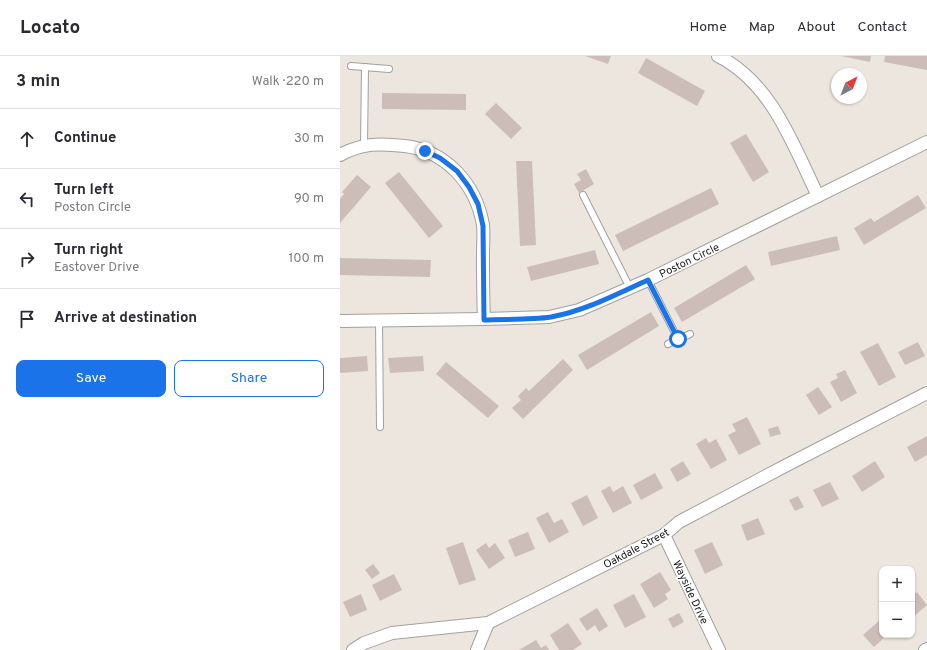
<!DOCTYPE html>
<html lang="en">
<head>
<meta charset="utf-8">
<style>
	body { margin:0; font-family:Overpass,sans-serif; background:#f2f2f3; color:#2b2b33 }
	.controls { position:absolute; right:12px; bottom:12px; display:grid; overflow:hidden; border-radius:8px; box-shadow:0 1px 3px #0004 }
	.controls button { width:36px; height:36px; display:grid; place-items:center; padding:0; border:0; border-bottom:1px solid #e1e1e2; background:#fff; color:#2b2b33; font:20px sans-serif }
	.compass { position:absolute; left:491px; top:12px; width:36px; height:36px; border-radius:50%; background:#fff; box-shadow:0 1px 3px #0004; rotate:42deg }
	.stop { position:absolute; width:12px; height:12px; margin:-9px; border:3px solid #1a73e8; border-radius:50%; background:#fff }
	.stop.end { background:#1a73e8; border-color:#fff; box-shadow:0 1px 4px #0008 }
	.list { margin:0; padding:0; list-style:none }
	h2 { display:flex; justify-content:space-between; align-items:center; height:52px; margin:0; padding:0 16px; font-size:17px }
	h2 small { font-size:13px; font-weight:400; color:#7c7c81 }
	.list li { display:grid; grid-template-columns:26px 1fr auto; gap:12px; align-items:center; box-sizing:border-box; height:60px; padding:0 16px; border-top:1px solid #e1e1e2 }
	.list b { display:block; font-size:15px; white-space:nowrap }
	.list p { margin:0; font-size:13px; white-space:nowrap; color:#7c7c81 }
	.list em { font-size:13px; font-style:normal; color:#7c7c81 }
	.actions { display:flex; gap:8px; padding:12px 16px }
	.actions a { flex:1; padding:9px 0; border:1px solid #1a73e8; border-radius:8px; text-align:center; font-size:14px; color:#1a73e8 }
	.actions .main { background:#1a73e8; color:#fff }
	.icon { flex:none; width:22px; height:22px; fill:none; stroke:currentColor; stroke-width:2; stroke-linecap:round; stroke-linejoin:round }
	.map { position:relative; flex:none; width:587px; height:594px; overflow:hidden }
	header { display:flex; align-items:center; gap:24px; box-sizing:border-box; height:56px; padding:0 20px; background:#fff; border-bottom:1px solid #e1e1e2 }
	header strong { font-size:19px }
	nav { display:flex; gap:22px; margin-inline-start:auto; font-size:14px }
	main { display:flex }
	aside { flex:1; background:#fff }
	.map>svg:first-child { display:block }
</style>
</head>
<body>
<header>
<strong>Locato</strong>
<nav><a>Home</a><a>Map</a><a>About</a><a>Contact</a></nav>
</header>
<main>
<aside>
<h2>3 min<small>Walk · 220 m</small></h2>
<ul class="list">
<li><svg class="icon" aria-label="ahead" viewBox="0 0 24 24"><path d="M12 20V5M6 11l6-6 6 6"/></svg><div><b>Continue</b></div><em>30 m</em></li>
<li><svg class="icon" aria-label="left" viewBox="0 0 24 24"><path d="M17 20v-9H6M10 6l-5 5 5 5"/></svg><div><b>Turn left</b><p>Poston Circle</p></div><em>90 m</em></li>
<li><svg class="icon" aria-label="right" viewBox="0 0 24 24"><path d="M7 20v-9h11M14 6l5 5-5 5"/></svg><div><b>Turn right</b><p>Eastover Drive</p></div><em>100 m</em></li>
<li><svg class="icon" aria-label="arrive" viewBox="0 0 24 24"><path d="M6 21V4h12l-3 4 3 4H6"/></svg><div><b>Arrive at destination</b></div></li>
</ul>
<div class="actions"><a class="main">Save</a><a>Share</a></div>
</aside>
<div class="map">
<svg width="587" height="594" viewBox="0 0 587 594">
	<rect width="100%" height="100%" fill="#ede6df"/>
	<g fill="#cdbdb8">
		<polygon points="245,0 271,0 268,8"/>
		<polygon points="501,0 531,0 530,6"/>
		<polygon points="545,0 587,0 587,14 544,6"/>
		<polygon points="306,2 365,35 357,50 298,17"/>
		<polygon points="42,37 126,38 126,54 42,53"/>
		<polygon points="156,47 182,72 171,83 145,58"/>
		<polygon points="406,78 429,116 413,126 390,87"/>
		<polygon points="176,105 192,105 196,189 180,190"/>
		<polygon points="246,113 254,128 239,137 234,128 241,124 237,118"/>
		<polygon points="59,116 103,170 89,182 45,127"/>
		<polygon points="17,119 31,131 0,167 0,143 4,138 2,136"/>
		<polygon points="371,132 379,148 283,195 275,179"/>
		<polygon points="578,139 586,152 524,189 514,172 531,162 534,166"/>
		<polygon points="497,180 500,194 431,210 428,196"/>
		<polygon points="255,194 259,208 191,225 187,211"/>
		<polygon points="0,202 91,204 90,221 0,219"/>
		<polygon points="406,209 415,223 342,266 334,252"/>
		<polygon points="311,256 319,270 247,314 238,299"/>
		<polygon points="578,286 585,300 565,309 558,296"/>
		<polygon points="538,287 556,321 539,330 520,296"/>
		<polygon points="27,300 28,315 0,317 0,302"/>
		<polygon points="83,300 84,315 50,317 48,302"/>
		<polygon points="223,303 233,314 183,363 172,352 181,344 178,340 186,332 189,335"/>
		<polygon points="106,306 159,350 148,362 96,318"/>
		<polygon points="505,314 517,337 501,346 490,326 498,322 496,318"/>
		<polygon points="478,331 492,351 479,359 466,339"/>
		<polygon points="407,361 421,388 399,399 388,379 396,375 392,368"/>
		<polygon points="438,370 441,378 430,381 428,373"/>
		<polygon points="587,380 587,399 575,406 567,391"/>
		<polygon points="366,382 369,387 376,383 387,404 371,413 356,388"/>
		<polygon points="343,405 351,418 337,426 330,413"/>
		<polygon points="535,405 545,421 522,436 512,420"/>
		<polygon points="315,417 323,432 301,444 293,429"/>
		<polygon points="490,426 499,443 482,451 473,434"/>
		<polygon points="270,430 273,436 283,430 292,447 273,457 261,435"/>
		<polygon points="247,439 258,462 243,470 231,447"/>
		<polygon points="458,440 464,451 455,455 449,444"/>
		<polygon points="208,456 214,467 222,463 229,476 209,487 196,462"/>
		<polygon points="418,462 425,478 407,485 401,469"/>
		<polygon points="188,476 195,493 175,501 168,484"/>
		<polygon points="123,486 136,524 119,529 106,492"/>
		<polygon points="372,486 383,509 365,518 354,494"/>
		<polygon points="146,487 149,492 155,487 165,502 149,513 136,494"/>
		<polygon points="33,508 40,517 32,523 25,514"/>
		<polygon points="320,516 331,534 325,538 328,543 314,552 300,528"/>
		<polygon points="54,518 62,534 40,545 32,529"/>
		<polygon points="577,536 587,549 572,562 572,541"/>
		<polygon points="21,538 27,554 10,561 3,546"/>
		<polygon points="294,538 306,561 285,572 273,549"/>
		<polygon points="257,552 268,570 259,576 255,569 247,575 239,563"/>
		<polygon points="339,557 344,566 333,572 328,563"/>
		<polygon points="541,563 542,564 542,579 547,579 534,591 523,579"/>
		<polygon points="228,567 242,588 233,594 219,594 210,579"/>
		<polygon points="196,584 201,592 206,589 209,594 179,594"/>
	</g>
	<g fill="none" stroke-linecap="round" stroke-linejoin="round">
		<defs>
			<g id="lane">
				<polyline points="11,10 49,13"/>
				<polyline points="24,89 25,11"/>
				<polyline points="243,139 290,232"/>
				<polyline points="308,224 338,283"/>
				<polyline points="39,264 40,371"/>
				<polyline points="328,288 350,278"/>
			</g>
			<g id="street">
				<path d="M378,0C432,27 453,89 478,140"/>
				<path d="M0,99C22,87 40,87 65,90C106,95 136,128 143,169C144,178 143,189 143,199C143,221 143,242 144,263"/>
				<polyline points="0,265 144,263 209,261 239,254 308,224 587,86"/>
				<polyline points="324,479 379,594"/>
				<polyline points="13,594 24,587 52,577 148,567 324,479 339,466 443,411 587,337"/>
				<polyline points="137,594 148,567"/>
				<polyline points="585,594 587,593"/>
			</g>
		</defs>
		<use href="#lane" stroke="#a1a1a1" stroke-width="8"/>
		<use href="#street" stroke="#a1a1a1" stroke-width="14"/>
		<use href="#lane" stroke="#fff" stroke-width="6"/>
		<use href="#street" stroke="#fff" stroke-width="12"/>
	</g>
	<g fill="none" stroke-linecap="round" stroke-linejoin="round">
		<path stroke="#1a73e8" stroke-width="5" d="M85,95L100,102L117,115L129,131L138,148L143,170L144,264C164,263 191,264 211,261C245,255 277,238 308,224L338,283"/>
	</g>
	<g text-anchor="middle" stroke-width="3.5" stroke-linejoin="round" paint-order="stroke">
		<g font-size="11" fill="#1a1a1a" stroke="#fff">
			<text transform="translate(349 204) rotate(-26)" y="4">Poston Circle</text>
			<text transform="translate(296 492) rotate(-28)" y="4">Oakdale Street</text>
			<text transform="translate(351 536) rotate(65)" y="4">Wayside Drive</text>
		</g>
	</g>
</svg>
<div class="controls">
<button>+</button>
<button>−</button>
</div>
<svg class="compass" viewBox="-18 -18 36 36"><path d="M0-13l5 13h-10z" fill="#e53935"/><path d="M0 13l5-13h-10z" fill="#7c7c81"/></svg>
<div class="stop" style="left:338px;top:283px"></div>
<div class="stop end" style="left:85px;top:95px"></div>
</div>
</main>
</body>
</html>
